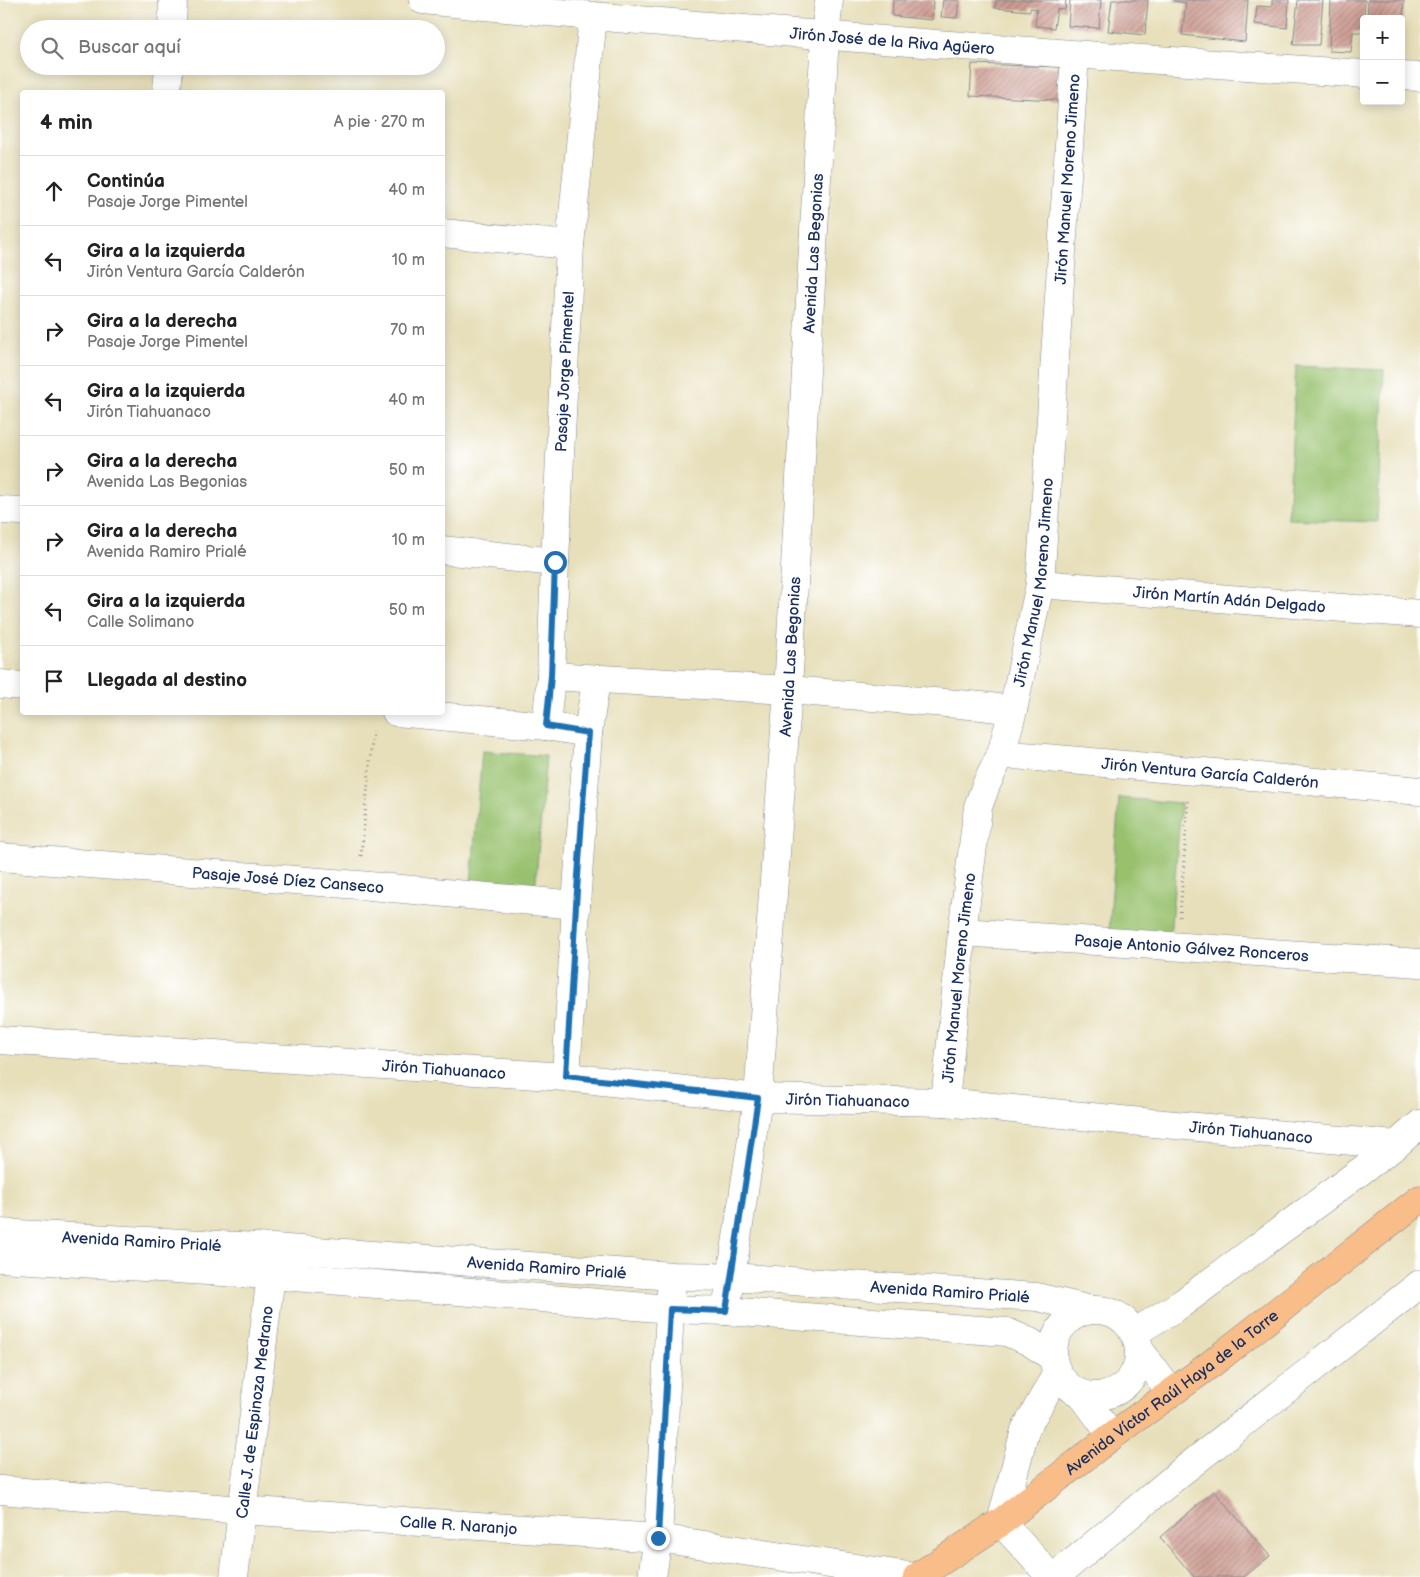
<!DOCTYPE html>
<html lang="es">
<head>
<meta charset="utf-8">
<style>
	body { margin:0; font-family:"Balsamiq Sans",sans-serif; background:#f2f2f2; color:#222 }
	.controls { position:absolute; right:15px; top:15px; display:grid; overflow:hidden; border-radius:5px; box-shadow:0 2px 12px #0003 }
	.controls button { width:45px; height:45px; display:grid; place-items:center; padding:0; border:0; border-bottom:1px solid #e0e0e0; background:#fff; color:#222; font:25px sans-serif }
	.stop { position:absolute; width:15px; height:15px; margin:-11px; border:4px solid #1f6fb2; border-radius:50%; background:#fff }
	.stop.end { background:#1f6fb2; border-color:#fff; box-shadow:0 1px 5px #0008 }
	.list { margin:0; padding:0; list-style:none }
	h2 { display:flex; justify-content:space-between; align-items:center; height:65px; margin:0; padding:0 20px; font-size:21px }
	h2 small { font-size:16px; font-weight:400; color:#767676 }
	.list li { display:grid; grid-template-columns:32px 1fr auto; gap:15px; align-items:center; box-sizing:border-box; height:70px; padding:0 20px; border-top:1px solid #e0e0e0 }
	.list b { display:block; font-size:19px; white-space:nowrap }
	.list p { margin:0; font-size:16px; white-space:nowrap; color:#767676 }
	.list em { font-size:16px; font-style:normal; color:#767676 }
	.icon { flex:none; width:28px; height:28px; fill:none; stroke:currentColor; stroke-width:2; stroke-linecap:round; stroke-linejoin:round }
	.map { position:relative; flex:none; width:1420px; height:1577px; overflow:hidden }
	.search { position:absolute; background:#fff; box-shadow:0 2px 12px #0003; left:20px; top:20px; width:425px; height:55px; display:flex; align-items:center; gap:12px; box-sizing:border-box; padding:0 18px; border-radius:28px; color:#767676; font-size:19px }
	.panel { position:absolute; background:#fff; box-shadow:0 2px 12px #0003; left:20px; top:90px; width:425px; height:625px; border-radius:5px }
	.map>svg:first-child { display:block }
</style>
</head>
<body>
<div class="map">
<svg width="1420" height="1577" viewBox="0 0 1420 1577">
	<defs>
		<pattern id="building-hatch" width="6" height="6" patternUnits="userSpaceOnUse" patternTransform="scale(1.25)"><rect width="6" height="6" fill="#ce9d92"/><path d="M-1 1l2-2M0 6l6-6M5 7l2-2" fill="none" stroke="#a6807a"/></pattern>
	</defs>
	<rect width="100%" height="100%" fill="#fff"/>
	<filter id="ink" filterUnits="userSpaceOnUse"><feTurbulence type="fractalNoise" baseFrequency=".02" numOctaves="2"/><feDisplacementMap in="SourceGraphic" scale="10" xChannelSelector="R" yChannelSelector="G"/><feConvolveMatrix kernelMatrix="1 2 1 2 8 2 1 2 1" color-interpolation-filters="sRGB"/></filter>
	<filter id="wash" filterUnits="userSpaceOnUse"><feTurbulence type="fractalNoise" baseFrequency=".0096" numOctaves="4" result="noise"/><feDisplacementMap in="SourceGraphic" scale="20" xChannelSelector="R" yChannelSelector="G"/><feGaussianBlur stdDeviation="1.12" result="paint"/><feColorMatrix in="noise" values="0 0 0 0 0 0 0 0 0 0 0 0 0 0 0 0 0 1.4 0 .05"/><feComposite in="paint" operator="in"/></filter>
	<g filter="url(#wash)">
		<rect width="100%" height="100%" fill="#e7dfba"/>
		<g fill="#97c16d" stroke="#597866">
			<polygon points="1296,366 1384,370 1377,522 1288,519"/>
			<polygon points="482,751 546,756 535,891 471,886"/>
			<polygon points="1119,798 1181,803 1170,937 1109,933"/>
		</g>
		<g id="blocks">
			<g fill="url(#building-hatch)">
				<polygon points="893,0 933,0 932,20 892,16"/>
				<polygon points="943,0 959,0 957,18 941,17"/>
				<polygon points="996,0 1066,0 1065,10 1057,9 1054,28 1035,26 1037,9 1030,8 1030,11 995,8"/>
				<polygon points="1070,0 1101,0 1099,28 1068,26"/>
				<polygon points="1112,0 1148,0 1145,35 1108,31"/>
				<polygon points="1173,0 1248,0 1245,42 1182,35 1186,3 1173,1"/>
				<polygon points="1272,0 1289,0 1287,28 1255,24 1257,6 1272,7"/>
				<polygon points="1298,0 1323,0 1319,45 1293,45"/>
				<polygon points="1331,0 1365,0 1363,32 1353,32 1351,52 1329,51"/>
				<polygon points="1368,0 1404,0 1403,19 1367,19"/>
				<polygon points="972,64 1060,67 1059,100 970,96"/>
				<polygon points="1214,1491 1270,1556 1244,1577 1194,1577 1160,1537"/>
			</g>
		</g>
	</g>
	<g filter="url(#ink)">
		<use href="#blocks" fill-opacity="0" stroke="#81878c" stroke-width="1"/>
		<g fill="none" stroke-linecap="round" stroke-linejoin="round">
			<defs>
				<g id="minor">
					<path id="s1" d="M423,0C736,31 1050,53 1364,74"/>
					<polyline points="172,29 173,0"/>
					<polyline points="1401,76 1420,77"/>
					<polyline points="167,92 169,66"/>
					<polyline points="442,233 570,245"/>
					<polyline points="0,510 22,511"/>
					<polyline points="442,550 555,562"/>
					<path id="s2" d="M1040,584L1420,614"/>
					<polyline points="551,676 788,690 982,706 1013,710"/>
					<polyline points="0,684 22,686"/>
					<polyline points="396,712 546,726 588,733"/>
					<path id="s3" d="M546,726L551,676L555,562L570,245L593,17"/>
					<path id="s4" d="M1001,754L1420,791"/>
					<path id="s5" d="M0,857L359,885L576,905"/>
					<path id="s6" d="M962,932L1420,963"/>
					<path id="s7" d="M0,1040L566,1077L758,1098L945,1102L1131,1121L1396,1145"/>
					<polyline points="566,1077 576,905 588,733 596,680"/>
					<path id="s8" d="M945,1102L962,932L978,807L986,785L1001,754L1013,710L1040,584L1075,55"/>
					<path id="s9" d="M0,1233L273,1248L673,1276L730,1277L1037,1297L1092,1310"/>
					<polyline points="0,1258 271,1275 670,1309 726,1311 1007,1332 1030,1342 1052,1357"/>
					<circle cx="1096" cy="1353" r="43"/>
					<path id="s10" d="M726,1311L758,1098L788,690L825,36L829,0"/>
					<polyline points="1134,1333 1181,1304 1396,1145 1420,1124"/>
					<polyline points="1139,1349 1171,1393"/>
					<polyline points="1082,1395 1112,1436"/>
					<path id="s11" d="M0,1490L241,1510L658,1538L915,1577"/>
					<path id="s12" d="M234,1577L273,1258"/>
					<polyline points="652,1577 658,1538 671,1292"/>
					<polyline points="1051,1577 1001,1522 1025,1430 1057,1373"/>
					<polyline points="1055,1577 1180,1473 1420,1284"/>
				</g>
				<g id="major">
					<path id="s13" d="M917,1577L1001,1522L1112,1436L1211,1364L1420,1199"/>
				</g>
			</defs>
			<use href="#minor" stroke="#81878c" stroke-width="29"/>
			<use href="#major" stroke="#81878c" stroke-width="29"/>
			<g stroke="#81878c" stroke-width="3" stroke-dasharray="1 4" stroke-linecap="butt">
				<polyline points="361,856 373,731"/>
				<polyline points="1180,917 1188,799"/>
			</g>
			<use href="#minor" stroke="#fff" stroke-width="28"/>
			<use href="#major" stroke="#f8bd89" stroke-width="28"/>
		</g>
	</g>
	<g fill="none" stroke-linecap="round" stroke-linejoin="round" filter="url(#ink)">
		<polyline stroke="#1f6fb2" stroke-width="6" points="555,562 551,676 546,726 588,733 576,905 566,1076 758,1098 726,1311 670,1309 658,1538"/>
	</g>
	<g text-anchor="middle" stroke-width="4" stroke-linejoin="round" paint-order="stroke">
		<g font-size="16" fill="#1b2f5e" stroke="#fff">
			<text dy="6" stroke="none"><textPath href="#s1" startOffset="471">Jirón José de la Riva Agüero</textPath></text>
			<text dy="6" stroke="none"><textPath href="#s8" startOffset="935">Jirón Manuel Moreno Jimeno</textPath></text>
			<text dy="6" stroke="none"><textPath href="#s10" startOffset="1062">Avenida Las Begonias</textPath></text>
			<text dy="6" stroke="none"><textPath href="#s3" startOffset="355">Pasaje Jorge Pimentel</textPath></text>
			<text dy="6" stroke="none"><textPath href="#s8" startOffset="530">Jirón Manuel Moreno Jimeno</textPath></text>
			<text dy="6" stroke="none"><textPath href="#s2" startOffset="190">Jirón Martín Adán Delgado</textPath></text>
			<text dy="6" stroke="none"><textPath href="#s10" startOffset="658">Avenida Las Begonias</textPath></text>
			<text dy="6" stroke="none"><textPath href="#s4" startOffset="210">Jirón Ventura García Calderón</textPath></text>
			<text dy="6" stroke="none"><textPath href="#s5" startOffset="289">Pasaje José Díez Canseco</textPath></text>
			<text dy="6" stroke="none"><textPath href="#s6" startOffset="230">Pasaje Antonio Gálvez Ronceros</textPath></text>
			<text dy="6" stroke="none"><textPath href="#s8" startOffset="125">Jirón Manuel Moreno Jimeno</textPath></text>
			<text dy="6" stroke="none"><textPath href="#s7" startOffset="445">Jirón Tiahuanaco</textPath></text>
			<text dy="6" stroke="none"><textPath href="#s7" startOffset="850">Jirón Tiahuanaco</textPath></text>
			<text dy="6" stroke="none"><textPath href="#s7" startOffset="1255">Jirón Tiahuanaco</textPath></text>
			<text dy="6" stroke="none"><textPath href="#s9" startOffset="142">Avenida Ramiro Prialé</textPath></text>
			<text dy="6" stroke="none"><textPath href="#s9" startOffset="548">Avenida Ramiro Prialé</textPath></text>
			<text dy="6" stroke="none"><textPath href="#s9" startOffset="952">Avenida Ramiro Prialé</textPath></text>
			<text dy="6" stroke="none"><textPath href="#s13" startOffset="315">Avenida Víctor Raúl Haya de la Torre</textPath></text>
			<text dy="6" stroke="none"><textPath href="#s12" startOffset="166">Calle J. de Espinoza Medrano</textPath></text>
			<text dy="6" stroke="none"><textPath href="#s11" startOffset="460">Calle R. Naranjo</textPath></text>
		</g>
	</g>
</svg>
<div class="controls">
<button>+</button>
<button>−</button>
</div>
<div class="stop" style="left:555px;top:562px"></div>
<div class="stop end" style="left:658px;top:1538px"></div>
<div class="search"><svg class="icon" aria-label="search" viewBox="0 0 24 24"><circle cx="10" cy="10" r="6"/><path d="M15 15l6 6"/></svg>Buscar aquí</div>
<section class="panel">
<h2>4 min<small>A pie · 270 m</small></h2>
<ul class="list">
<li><svg class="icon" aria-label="ahead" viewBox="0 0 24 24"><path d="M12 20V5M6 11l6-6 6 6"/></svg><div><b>Continúa</b><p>Pasaje Jorge Pimentel</p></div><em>40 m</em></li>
<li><svg class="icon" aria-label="left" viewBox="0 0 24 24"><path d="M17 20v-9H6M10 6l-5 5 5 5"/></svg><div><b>Gira a la izquierda</b><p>Jirón Ventura García Calderón</p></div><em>10 m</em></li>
<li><svg class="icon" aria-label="right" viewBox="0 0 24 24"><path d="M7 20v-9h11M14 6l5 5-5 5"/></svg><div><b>Gira a la derecha</b><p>Pasaje Jorge Pimentel</p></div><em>70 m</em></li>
<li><svg class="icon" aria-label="left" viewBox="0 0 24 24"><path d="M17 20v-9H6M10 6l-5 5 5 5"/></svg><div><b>Gira a la izquierda</b><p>Jirón Tiahuanaco</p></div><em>40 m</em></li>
<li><svg class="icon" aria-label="right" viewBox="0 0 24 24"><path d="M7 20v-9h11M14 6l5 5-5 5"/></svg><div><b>Gira a la derecha</b><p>Avenida Las Begonias</p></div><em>50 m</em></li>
<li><svg class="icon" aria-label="right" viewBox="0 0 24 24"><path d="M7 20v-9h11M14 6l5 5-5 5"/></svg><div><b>Gira a la derecha</b><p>Avenida Ramiro Prialé</p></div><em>10 m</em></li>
<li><svg class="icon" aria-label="left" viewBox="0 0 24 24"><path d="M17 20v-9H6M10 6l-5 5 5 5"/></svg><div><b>Gira a la izquierda</b><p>Calle Solimano</p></div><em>50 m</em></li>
<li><svg class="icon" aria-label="arrive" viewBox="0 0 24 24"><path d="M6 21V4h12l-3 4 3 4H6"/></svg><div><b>Llegada al destino</b></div></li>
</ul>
</section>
</div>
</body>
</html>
